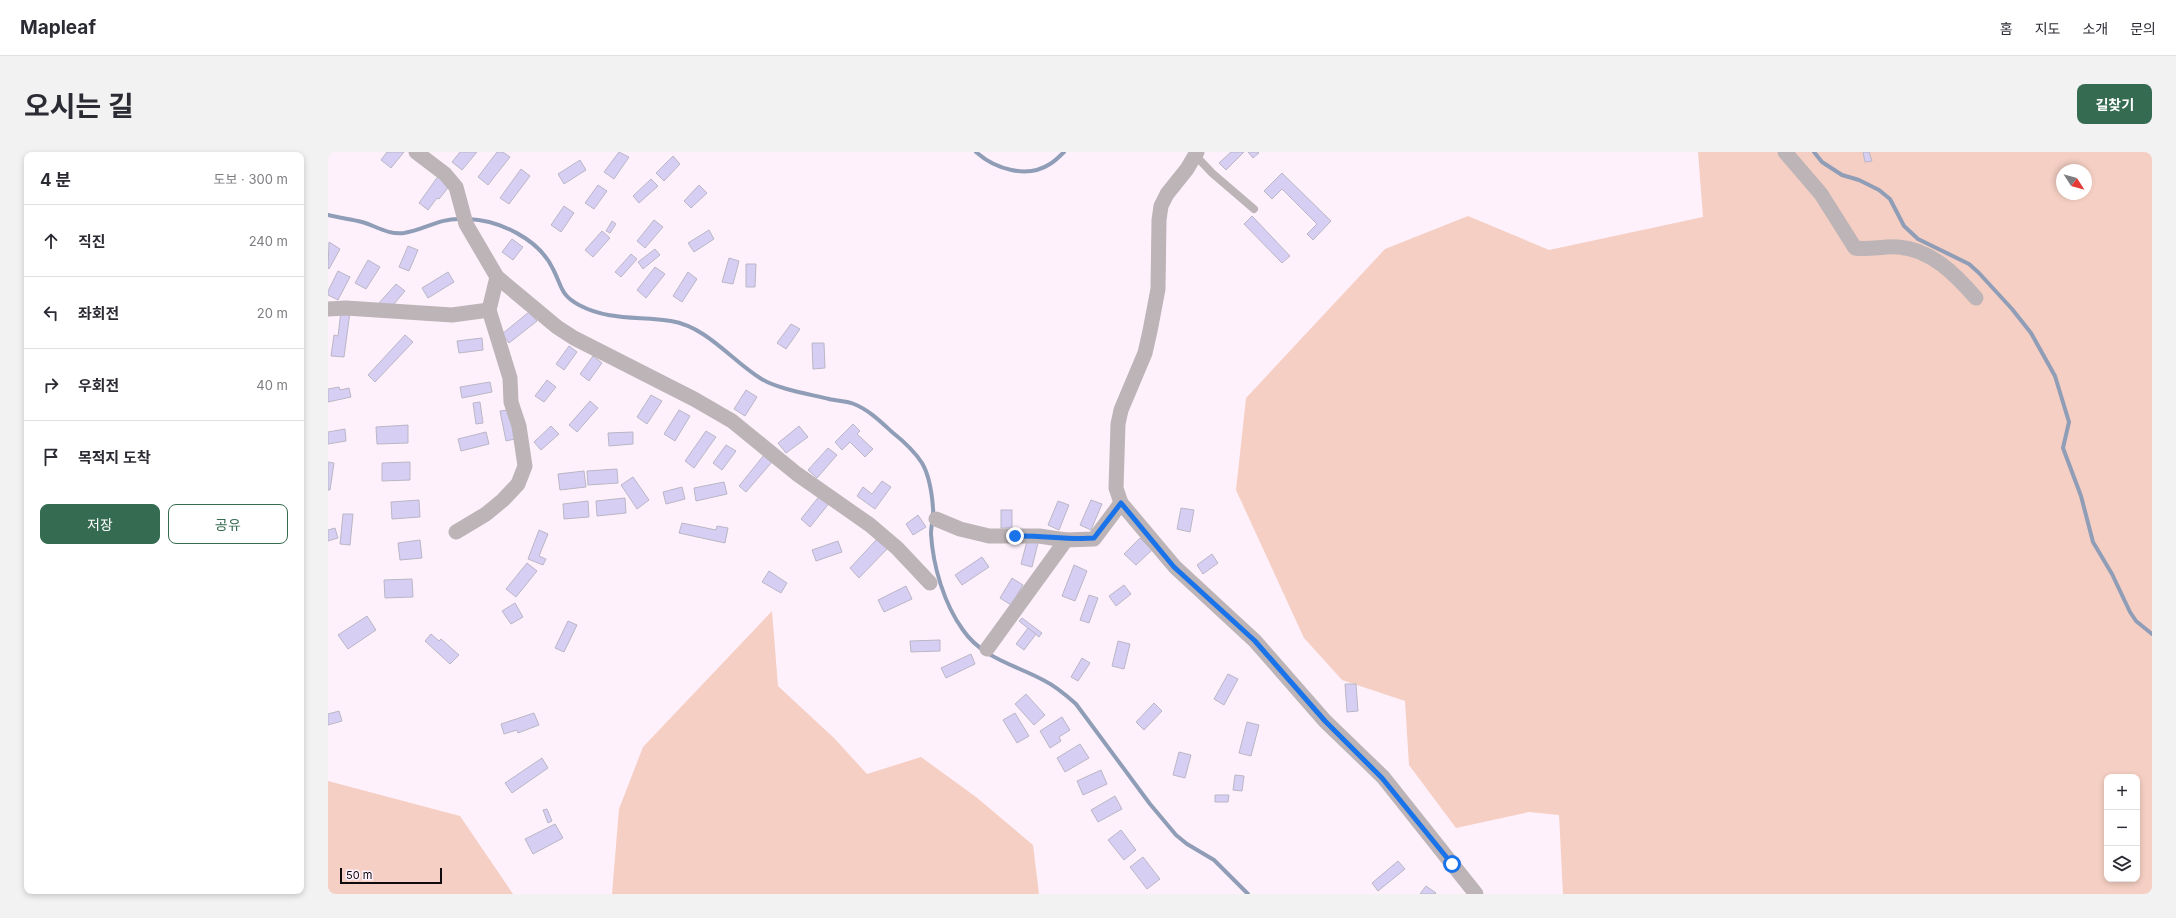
<!DOCTYPE html>
<html lang="ko">
<head>
<meta charset="utf-8">
<style>
	body { margin:0; font-family:Inter,"Noto Sans KR",sans-serif; background:#f2f2f3; color:#2b2b33 }
	.controls { position:absolute; right:12px; bottom:12px; display:grid; overflow:hidden; border-radius:8px; box-shadow:0 2px 6px #0003 }
	.controls button { width:36px; height:36px; display:grid; place-items:center; padding:0; border:0; border-bottom:1px solid #e1e1e2; background:#fff; color:#2b2b33; font:20px sans-serif }
	.compass { position:absolute; left:1728px; top:12px; width:36px; height:36px; border-radius:50%; background:#fff; box-shadow:0 2px 6px #0003; rotate:126deg }
	.scale { position:absolute; left:12px; bottom:10px; width:102px; box-sizing:border-box; padding-left:4px; border:2px solid #0f0b0e; border-top:0; font-size:11px; line-height:14px; white-space:nowrap; color:#0f0b0e; -webkit-text-stroke:3px #fef1fc; paint-order:stroke }
	.stop { position:absolute; width:12px; height:12px; margin:-9px; border:3px solid #1a73e8; border-radius:50%; background:#fff }
	.stop.end { background:#1a73e8; border-color:#fff; box-shadow:0 1px 4px #0008 }
	.list { margin:0; padding:0; list-style:none }
	h2 { display:flex; justify-content:space-between; align-items:center; height:52px; margin:0; padding:0 16px; font-size:17px }
	h2 small { font-size:13px; font-weight:400; color:#7c7c81 }
	.list li { display:grid; grid-template-columns:26px 1fr auto; gap:12px; align-items:center; box-sizing:border-box; height:72px; padding:0 16px; border-top:1px solid #e1e1e2 }
	.list b { display:block; font-size:15px; white-space:nowrap }
	.list em { font-size:13px; font-style:normal; color:#7c7c81 }
	.actions { display:flex; gap:8px; padding:12px 16px }
	.actions a { flex:1; padding:9px 0; border:1px solid #356b51; border-radius:8px; text-align:center; font-size:14px; color:#356b51 }
	.actions .main { background:#356b51; color:#fff }
	.icon { flex:none; width:22px; height:22px; fill:none; stroke:currentColor; stroke-width:2; stroke-linecap:round; stroke-linejoin:round }
	.map { position:relative; flex:none; width:1824px; height:742px; overflow:hidden; border-radius:8px }
	header { display:flex; align-items:center; gap:24px; box-sizing:border-box; height:56px; padding:0 20px; background:#fff; border-bottom:1px solid #e1e1e2 }
	header strong { font-size:19px }
	nav { display:flex; gap:22px; margin-inline-start:auto; font-size:14px }
	.intro { display:flex; align-items:center; justify-content:space-between; box-sizing:border-box; height:96px; padding:0 24px }
	h1 { margin:0; font-size:28px }
	.button { padding:10px 18px; border-radius:8px; background:#356b51; color:#fff; font-size:14px; font-weight:700 }
	main { display:flex; gap:24px; padding:0 24px }
	aside { flex:1; background:#fff; border-radius:8px; box-shadow:0 2px 6px #0003 }
	.map>svg:first-child { display:block }
</style>
</head>
<body>
<header>
<strong>Mapleaf</strong>
<nav><a>홈</a><a>지도</a><a>소개</a><a>문의</a></nav>
</header>
<div class="intro"><h1>오시는 길</h1><a class="button">길찾기</a></div>
<main>
<aside>
<h2>4 분<small>도보 · 300 m</small></h2>
<ul class="list">
<li><svg class="icon" aria-label="ahead" viewBox="0 0 24 24"><path d="M12 20V5M6 11l6-6 6 6"/></svg><div><b>직진</b></div><em>240 m</em></li>
<li><svg class="icon" aria-label="left" viewBox="0 0 24 24"><path d="M17 20v-9H6M10 6l-5 5 5 5"/></svg><div><b>좌회전</b></div><em>20 m</em></li>
<li><svg class="icon" aria-label="right" viewBox="0 0 24 24"><path d="M7 20v-9h11M14 6l5 5-5 5"/></svg><div><b>우회전</b></div><em>40 m</em></li>
<li><svg class="icon" aria-label="arrive" viewBox="0 0 24 24"><path d="M6 21V4h12l-3 4 3 4H6"/></svg><div><b>목적지 도착</b></div></li>
</ul>
<div class="actions"><a class="main">저장</a><a>공유</a></div>
</aside>
<div class="map">
<svg width="1824" height="742" viewBox="0 0 1824 742">
	<rect width="100%" height="100%" fill="#fef1fc"/>
	<g fill="#f5cfc3" fill-rule="evenodd">
		<path d="M1370,0H1824V742H1235L1231,663L1201,660L1128,676L1081,613L1077,549L1014,528L976,486L908,338L918,246L1057,97L1140,64L1221,98L1375,65ZM1734,18H1758V42H1734ZM1779,625H1809V727H1779Z"/>
		<polygon points="444,459 450,534 506,586 539,622 593,605 648,645 705,693 711,742 284,742 291,657 315,595"/>
		<polygon points="0,629 132,664 185,742 0,742"/>
	</g>
	<g fill="none" stroke-linecap="round" stroke-linejoin="round">
		<g stroke="#909db7" stroke-width="4">
			<path d="M648,0C667,17 699,27 722,12C727,9 732,4 736,0"/>
			<polyline points="1486,0 1494,10 1514,23 1531,28 1551,38 1562,47 1576,74 1590,87 1641,112 1651,121 1684,157 1703,181 1727,224 1741,270 1735,296 1753,344 1765,390 1784,422 1802,460 1808,469 1824,482"/>
			<path d="M0,63C11,66 23,67 34,70C48,74 60,83 76,81C96,78 112,66 133,67"/>
			<path d="M140,67C171,68 211,87 225,117C234,134 232,143 251,153C281,169 311,164 343,169C379,175 403,208 432,226C449,237 481,242 501,247C509,249 519,249 526,252C541,258 553,270 564,280C574,288 587,300 594,311C601,323 604,342 605,356C606,364 603,373 603,382C605,414 616,452 635,478C655,507 688,513 717,529C729,535 738,543 748,552L822,652L848,683L859,692L886,708L920,742"/>
		</g>
	</g>
	<g fill="#d7cef4" stroke="#bab7c5">
		<polygon points="59,0 76,0 63,16 53,8"/>
		<polygon points="132,0 149,0 134,18 124,10"/>
		<polygon points="169,0 175,0 182,5 160,33 150,25"/>
		<polygon points="291,0 301,5 286,27 276,20"/>
		<polygon points="903,0 916,0 898,18 891,11"/>
		<polygon points="920,0 930,0 931,1 925,6"/>
		<polygon points="1535,0 1541,0 1544,9 1537,10"/>
		<polygon points="345,4 352,12 336,29 328,21"/>
		<polygon points="252,8 258,18 236,32 230,22"/>
		<polygon points="193,17 202,24 181,52 172,46"/>
		<polygon points="954,21 1003,69 985,88 979,82 989,72 954,37 944,47 936,39"/>
		<polygon points="111,23 123,32 111,47 109,46 100,58 91,51"/>
		<polygon points="323,27 330,34 311,51 305,44"/>
		<polygon points="270,33 279,39 266,57 257,51"/>
		<polygon points="371,33 379,41 363,56 356,49"/>
		<polygon points="236,54 246,61 233,80 223,73"/>
		<polygon points="924,64 962,104 954,111 916,72"/>
		<polygon points="326,68 335,75 317,96 309,89"/>
		<polygon points="284,69 288,72 282,81 278,79"/>
		<polygon points="381,78 386,87 366,100 360,91"/>
		<polygon points="274,79 282,86 265,105 257,98"/>
		<polygon points="184,87 195,95 185,108 174,100"/>
		<polygon points="1,90 12,97 1,117 0,116"/>
		<polygon points="80,94 90,98 81,119 71,115"/>
		<polygon points="327,97 332,103 315,117 310,110"/>
		<polygon points="303,102 309,107 293,125 287,120"/>
		<polygon points="401,106 411,109 405,132 394,130"/>
		<polygon points="40,108 52,115 38,137 27,131"/>
		<polygon points="418,112 428,112 427,135 418,135"/>
		<polygon points="327,115 337,122 318,146 309,138"/>
		<polygon points="10,119 22,125 10,148 0,143 0,139"/>
		<polygon points="120,120 126,130 100,146 94,136"/>
		<polygon points="360,120 369,127 354,150 345,144"/>
		<polygon points="68,132 77,139 60,159 51,151"/>
		<polygon points="13,159 22,160 16,205 3,204 6,183 10,184"/>
		<polygon points="201,160 209,169 181,191 174,182"/>
		<polygon points="463,172 472,177 458,197 449,191"/>
		<polygon points="77,183 85,190 47,230 40,223"/>
		<polygon points="154,186 155,198 131,201 129,189"/>
		<polygon points="484,191 496,191 497,216 485,217"/>
		<polygon points="241,194 249,200 236,218 228,212"/>
		<polygon points="265,204 274,211 261,229 252,222"/>
		<polygon points="219,228 228,235 216,250 207,244"/>
		<polygon points="162,230 164,240 134,246 132,235"/>
		<polygon points="11,235 12,238 21,236 23,245 0,250 0,237"/>
		<polygon points="418,238 429,245 417,264 406,257"/>
		<polygon points="323,243 334,249 319,272 309,265"/>
		<polygon points="262,249 270,256 249,280 241,273"/>
		<polygon points="152,250 155,271 148,272 145,251"/>
		<polygon points="182,258 187,287 178,289 172,259"/>
		<polygon points="351,258 362,264 347,289 336,282"/>
		<polygon points="525,272 532,279 529,282 545,297 537,305 522,290 514,298 507,290"/>
		<polygon points="80,273 80,291 49,292 48,275"/>
		<polygon points="223,274 231,282 213,298 206,290"/>
		<polygon points="471,274 480,285 458,301 450,291"/>
		<polygon points="17,277 18,289 0,292 0,280"/>
		<polygon points="378,279 388,285 366,316 357,309"/>
		<polygon points="158,280 161,292 133,299 130,287"/>
		<polygon points="305,280 305,292 281,294 280,281"/>
		<polygon points="398,293 408,299 394,318 385,311"/>
		<polygon points="500,296 509,303 489,326 480,318"/>
		<polygon points="436,303 444,310 418,340 411,334"/>
		<polygon points="0,310 6,311 2,338 0,338"/>
		<polygon points="82,310 82,328 54,329 54,311"/>
		<polygon points="289,317 290,331 260,333 259,319"/>
		<polygon points="256,319 258,335 232,338 230,322"/>
		<polygon points="305,325 321,348 309,357 293,333"/>
		<polygon points="554,329 563,335 547,357 529,344 535,335 544,342"/>
		<polygon points="396,330 399,342 368,349 366,336"/>
		<polygon points="354,335 357,347 338,352 335,340"/>
		<polygon points="493,342 503,349 482,375 473,367"/>
		<polygon points="297,346 298,361 269,364 268,349"/>
		<polygon points="91,348 92,365 64,367 63,350"/>
		<polygon points="763,348 774,352 763,378 752,373"/>
		<polygon points="260,349 261,365 236,367 235,352"/>
		<polygon points="730,349 741,353 731,378 720,373"/>
		<polygon points="853,356 866,358 862,380 849,377"/>
		<rect x="673" y="358" width="11" height="18"/>
		<polygon points="15,362 25,362 22,393 12,392"/>
		<polygon points="590,363 598,375 585,383 578,372"/>
		<polygon points="354,371 388,378 389,374 400,376 397,391 351,381"/>
		<polygon points="7,376 10,386 0,389 0,378"/>
		<polygon points="211,378 220,382 211,404 218,407 215,413 200,407"/>
		<polygon points="550,386 560,396 531,426 522,416"/>
		<polygon points="812,386 824,398 808,413 796,402"/>
		<polygon points="92,388 94,406 72,408 70,391"/>
		<polygon points="510,389 514,400 488,409 484,398"/>
		<polygon points="699,389 710,391 704,415 693,412"/>
		<polygon points="884,402 890,411 875,422 869,413"/>
		<polygon points="654,405 661,415 634,433 627,423"/>
		<polygon points="199,411 209,419 188,445 178,437"/>
		<polygon points="746,413 759,419 747,449 734,444"/>
		<polygon points="441,419 459,431 453,441 434,430"/>
		<polygon points="684,426 695,433 683,453 672,446"/>
		<polygon points="84,427 85,445 57,446 56,428"/>
		<polygon points="796,433 803,442 788,454 781,444"/>
		<polygon points="578,434 584,447 556,460 550,448"/>
		<polygon points="761,443 770,446 761,471 752,468"/>
		<polygon points="187,451 195,465 183,472 174,459"/>
		<polygon points="39,464 48,478 20,497 10,483"/>
		<polygon points="694,466 714,481 711,485 691,469"/>
		<polygon points="240,469 249,473 236,500 227,496"/>
		<polygon points="700,476 708,482 696,498 688,492"/>
		<polygon points="103,482 111,489 113,487 131,503 122,512 97,489"/>
		<polygon points="612,488 612,499 583,500 582,489"/>
		<polygon points="790,489 802,492 796,517 784,514"/>
		<polygon points="643,502 647,512 618,526 613,516"/>
		<polygon points="754,506 762,511 750,529 743,525"/>
		<polygon points="900,522 910,527 896,553 886,547"/>
		<polygon points="1017,532 1028,532 1030,559 1019,560"/>
		<polygon points="698,542 717,563 706,573 687,552"/>
		<polygon points="826,551 834,559 816,578 808,570"/>
		<polygon points="11,559 14,569 0,573 0,562"/>
		<polygon points="206,561 211,573 190,581 189,578 176,582 173,572"/>
		<polygon points="687,561 701,584 689,591 675,568"/>
		<polygon points="734,565 742,578 731,585 733,589 722,596 712,579"/>
		<polygon points="919,570 931,573 923,604 911,601"/>
		<polygon points="752,592 761,606 737,620 729,606"/>
		<polygon points="851,600 863,603 857,626 845,623"/>
		<polygon points="214,606 220,616 184,641 177,631"/>
		<polygon points="773,618 779,632 755,643 749,629"/>
		<polygon points="907,623 916,624 914,639 905,638"/>
		<polygon points="887,643 901,643 900,650 887,650"/>
		<polygon points="787,644 794,657 770,670 763,658"/>
		<polygon points="219,657 224,669 220,671 215,658"/>
		<polygon points="227,672 235,686 205,702 197,687"/>
		<polygon points="793,678 808,698 796,708 780,688"/>
		<polygon points="815,705 832,727 819,737 802,715"/>
		<polygon points="1070,709 1077,717 1050,739 1044,731"/>
		<polygon points="1098,734 1108,741 1107,742 1092,742"/>
	</g>
	<g fill="none" stroke-linecap="round" stroke-linejoin="round">
		<polyline stroke="#bcb4b6" stroke-width="8" points="868,4 884,21 926,57"/>
		<g stroke="#bcb4b6" stroke-width="15">
			<polyline points="88,0 117,22 128,35 138,72 169,125 229,175 246,186 366,247 404,269 469,322 542,373 569,396 602,431"/>
			<polyline points="869,0 859,17 839,42 833,54 831,68 830,137 822,179 817,201 793,258 790,272 788,336 793,351 847,415 927,489 997,569 1055,625 1148,742"/>
			<path d="M1457,0L1493,42L1527,96C1542,98 1555,94 1570,95C1603,97 1628,123 1648,146"/>
			<polyline points="0,157 18,156 124,163 161,158"/>
			<polyline points="608,367 632,377 661,384 711,384 738,388"/>
			<polyline points="128,380 158,362 175,348 190,332 197,314 191,274 183,250 182,226 161,158 169,125"/>
			<polyline points="659,497 738,388 766,387 793,351"/>
		</g>
	</g>
	<g fill="none" stroke-linecap="round" stroke-linejoin="round">
		<path stroke="#1a73e8" stroke-width="5" d="M687,384C713,383 739,388 766,386L793,351L846,415L927,489L997,569L1054,626L1124,712"/>
	</g>
</svg>
<div class="controls">
<button>+</button>
<button>−</button>
<button><svg class="icon" aria-label="layers" viewBox="0 0 24 24"><path d="M12 4l9 5-9 5-9-5zM3 14l9 5 9-5"/></svg></button>
</div>
<svg class="compass" viewBox="-18 -18 36 36"><path d="M0-13l5 13h-10z" fill="#e53935"/><path d="M0 13l5-13h-10z" fill="#7c7c81"/></svg>
<div class="scale">50 m</div>
<div class="stop" style="left:1124px;top:712px"></div>
<div class="stop end" style="left:687px;top:384px"></div>
</div>
</main>
</body>
</html>
